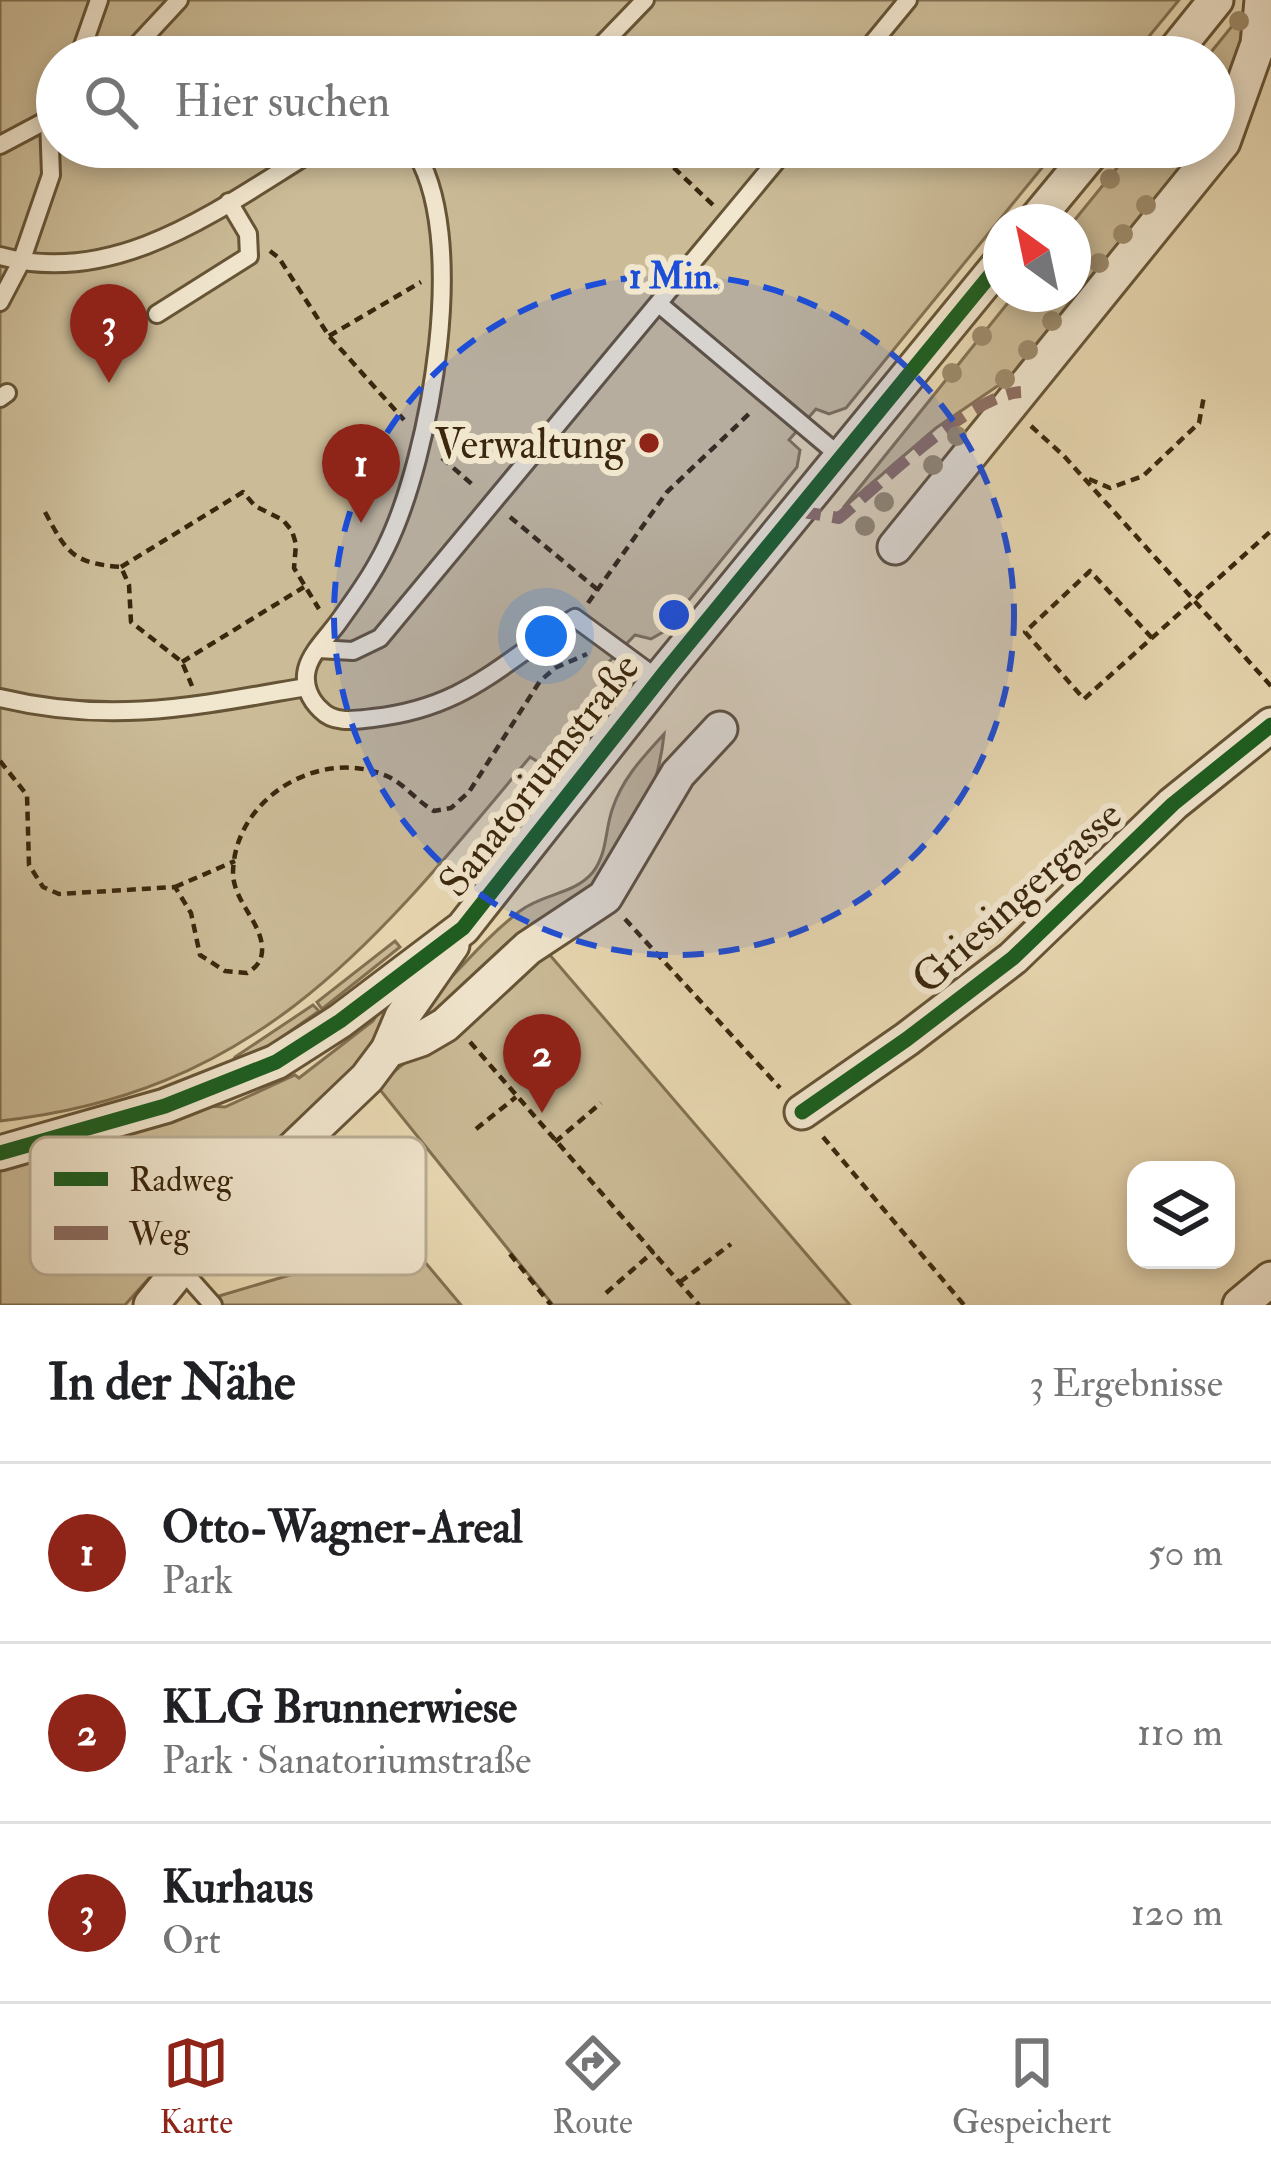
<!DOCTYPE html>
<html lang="de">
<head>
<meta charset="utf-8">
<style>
	body { margin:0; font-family:"IM FELL Double Pica",serif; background:#f2f2f2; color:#202124 }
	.controls { position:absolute; right:36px; bottom:36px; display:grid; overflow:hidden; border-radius:24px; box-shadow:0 6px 18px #0003 }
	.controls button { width:108px; height:108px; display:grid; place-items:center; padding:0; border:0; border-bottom:3px solid #e0e0e0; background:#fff; color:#202124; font:60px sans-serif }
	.compass { position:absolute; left:983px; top:204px; width:108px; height:108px; border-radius:50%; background:#fff; box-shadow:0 6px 18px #0003; rotate:327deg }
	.you { position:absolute; left:546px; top:636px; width:42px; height:42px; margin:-30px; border:9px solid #fff; border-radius:50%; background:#1a73e8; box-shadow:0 0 0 18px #1a73e833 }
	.badge { display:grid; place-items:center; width:78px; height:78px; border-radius:50%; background:#8f2418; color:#fff; font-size:39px; font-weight:700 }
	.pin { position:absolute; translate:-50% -99px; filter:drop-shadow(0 3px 6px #0008) }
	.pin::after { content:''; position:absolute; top:63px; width:42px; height:36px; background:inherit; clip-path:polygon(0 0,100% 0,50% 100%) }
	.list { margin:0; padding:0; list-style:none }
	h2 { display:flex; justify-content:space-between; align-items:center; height:156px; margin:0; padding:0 48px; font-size:51px }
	h2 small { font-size:39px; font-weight:400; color:#757577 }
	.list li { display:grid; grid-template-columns:78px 1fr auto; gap:36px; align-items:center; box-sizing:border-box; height:180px; padding:0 48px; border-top:3px solid #e0e0e0 }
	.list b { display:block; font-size:45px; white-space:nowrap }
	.list p { margin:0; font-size:39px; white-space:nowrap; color:#757577 }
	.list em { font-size:39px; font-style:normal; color:#757577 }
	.icon { flex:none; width:66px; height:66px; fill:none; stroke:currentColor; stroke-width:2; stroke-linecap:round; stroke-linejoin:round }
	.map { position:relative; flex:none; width:1271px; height:1305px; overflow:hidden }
	.search { position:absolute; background:#fff; box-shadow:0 6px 18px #0003; left:36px; right:36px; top:36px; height:132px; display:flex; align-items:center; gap:30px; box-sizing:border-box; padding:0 42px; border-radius:66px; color:#757577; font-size:45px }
	.sheet { height:696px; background:#fff }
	nav { display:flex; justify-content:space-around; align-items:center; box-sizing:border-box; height:168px; border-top:3px solid #e0e0e0; background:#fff; font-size:33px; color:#757577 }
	nav a { display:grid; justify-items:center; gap:6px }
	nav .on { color:#8f2418 }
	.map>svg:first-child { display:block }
</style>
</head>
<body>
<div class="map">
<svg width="1271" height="1305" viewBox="0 0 1271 1305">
	<rect width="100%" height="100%" fill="#e9d9b3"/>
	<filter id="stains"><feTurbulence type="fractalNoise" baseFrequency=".00167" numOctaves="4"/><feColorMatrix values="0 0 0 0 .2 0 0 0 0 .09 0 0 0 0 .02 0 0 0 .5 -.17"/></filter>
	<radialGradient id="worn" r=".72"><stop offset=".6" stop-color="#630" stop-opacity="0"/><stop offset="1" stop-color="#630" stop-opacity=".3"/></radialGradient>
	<g fill="#cbbb97" stroke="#837152" stroke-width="3">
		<path d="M0,0H1179L1132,57H57V147H1059L846,408L829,414L816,409L789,440L800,450L797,467L663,632L651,639L635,635L607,664L615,675L616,688L609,689L594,708L597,712L556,762L545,766L530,757C376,942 259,1093 0,1121Z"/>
		<polygon points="1250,4 1249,29 1214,133 1214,57 1207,57"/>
		<polygon points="1134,147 1206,147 1009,388 1004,383 996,387 936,428 843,508 1015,294 1073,294 1073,222"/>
		<path d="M664,734C659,786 637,832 612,877L423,1028L415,1017L417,1013C453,978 481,941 520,911C543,893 574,895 593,872C607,854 605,831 612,810C622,779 642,758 664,734Z"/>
		<polygon points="395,941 400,947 322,1009 317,1002"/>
		<polygon points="543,947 850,1305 553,1305 377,1086"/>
		<polygon points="385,1002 393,1002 367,1061 192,1230 125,1305 0,1305 0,1166 41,1159 207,1106 225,1107 295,1075 299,1078 373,1021"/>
		<polygon points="313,1005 319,1011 282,1037 284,1043 230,1066 235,1057"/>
		<polygon points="424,1261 461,1305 216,1305 221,1301 219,1296 300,1272 417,1265"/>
	</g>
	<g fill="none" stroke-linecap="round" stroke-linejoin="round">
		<defs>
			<g id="service">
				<polyline points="79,57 99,0"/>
				<polyline points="126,57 179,0"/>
				<polyline points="590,57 645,0"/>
				<polyline points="861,57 908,0"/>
				<polyline points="0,145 49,119 57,107"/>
				<path d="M412,147C472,232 430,458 386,547C373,574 355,599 337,624C327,637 311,653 307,669C303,685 310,700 321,710C334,724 355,720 373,718C469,707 500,662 575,618L658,679"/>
				<path d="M0,256C119,289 224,205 320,147"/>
				<polyline points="0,302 21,262 51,175 49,119"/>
				<polyline points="659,304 841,457"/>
				<polyline points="157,314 249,256 248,234 229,202"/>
				<polyline points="0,398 7,393"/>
				<polyline points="318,649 353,651 380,638 788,147"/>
				<path d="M0,698C112,725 196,706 306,687"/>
				<polyline points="181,1269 213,1305"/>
			</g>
			<g id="minor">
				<polyline points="1170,57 1216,0"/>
				<polyline points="1034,222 1096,147"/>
				<polyline points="895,547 1223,142 1258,44 1262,0"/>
				<polyline points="388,1050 421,1039 445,1025 528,948 605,897 678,774 720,729"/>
				<polyline points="802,1112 907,1039 1013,958 1173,804 1271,725"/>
				<polyline points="0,1153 165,1106 276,1062 340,1021 463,928 665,672 1001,262"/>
				<polyline points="151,1305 225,1214 367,1078 388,1050 402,1017 452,945"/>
				<polyline points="1240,1305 1271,1279"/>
			</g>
		</defs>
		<use href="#service" stroke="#665436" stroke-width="22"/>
		<use href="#minor" stroke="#665436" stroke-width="39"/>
		<g stroke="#3b270d" stroke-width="4.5" stroke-dasharray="9 6" stroke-linecap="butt">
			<polyline points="652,147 713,205"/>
			<polyline points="270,251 279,258 329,336 404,420"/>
			<polyline points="329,336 421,282"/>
			<polyline points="1031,426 1064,456 1271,686"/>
			<polyline points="442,458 474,486"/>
			<polyline points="1089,479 1110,488 1143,476 1199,423 1204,396"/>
			<path d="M45,512C67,553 72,563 121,567L129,585L131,622L182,662L192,686"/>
			<polyline points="510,517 598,590"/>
			<polyline points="121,567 243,492 255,506 283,520 292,531 296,544 294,568 319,609"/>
			<polyline points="588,603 667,492 751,412"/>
			<polyline points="1152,638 1090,571 1025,632 1084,699 1271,531"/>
			<polyline points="182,662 304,587"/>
			<path d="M0,761L27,795L29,865L43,887L59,894L175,887L191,913L200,955L225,971L247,973C255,968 261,963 262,952C264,924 234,903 233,874C233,799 320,745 389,777C405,785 418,802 434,811L451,808L469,792L540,681L555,668L587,654"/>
			<polyline points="175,887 235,861"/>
			<polyline points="625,919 780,1088"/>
			<polyline points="470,1042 699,1305"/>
			<polyline points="476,1129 516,1097"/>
			<polyline points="823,1137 964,1305"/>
			<polyline points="555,1142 601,1103"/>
			<polyline points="510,1254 551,1305"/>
			<polyline points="680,1282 731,1244"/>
			<polyline points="606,1293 654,1251"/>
		</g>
		<use href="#service" stroke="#f1e6ce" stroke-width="16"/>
		<use href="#minor" stroke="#f1e6ce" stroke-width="33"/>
		<path stroke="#8d6e63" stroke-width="12" stroke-dasharray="24 12" stroke-linecap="butt" d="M797,511L839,518C880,484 970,395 1021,392"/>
		<defs>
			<g id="cycleway">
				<polyline points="802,1112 907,1039 1013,958 1173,804 1271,725"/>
				<polyline points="0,1153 165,1106 276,1062 340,1021 463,928 665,672 1001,262"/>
			</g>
		</defs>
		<use href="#cycleway" stroke="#f1e6ce" stroke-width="22"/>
		<use href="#cycleway" stroke="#1b5e20" stroke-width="15"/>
	</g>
	<g fill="#9d8b6b">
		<circle cx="1239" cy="21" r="10"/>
		<circle cx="1110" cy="179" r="10"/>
		<circle cx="1146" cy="205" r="10"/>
		<circle cx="1123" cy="234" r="10"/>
		<circle cx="1099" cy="263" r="10"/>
		<circle cx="1052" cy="321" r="10"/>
		<circle cx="982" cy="336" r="10"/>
		<circle cx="1028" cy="350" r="10"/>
		<circle cx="952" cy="373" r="10"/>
		<circle cx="1005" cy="379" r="10"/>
		<circle cx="957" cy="436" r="10"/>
		<circle cx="933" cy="465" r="10"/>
		<circle cx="884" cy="502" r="10"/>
		<circle cx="865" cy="526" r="10"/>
	</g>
	<circle cx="674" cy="615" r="340" fill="#1d4ed8" fill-opacity=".12"/>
	<circle fill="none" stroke="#1d4ed8" stroke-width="6" stroke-dasharray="21 15" cx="674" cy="615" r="340"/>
	<circle fill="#8f2418" stroke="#f1e6ce" stroke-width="4.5" cx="649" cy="443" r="12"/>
	<g text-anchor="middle" stroke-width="12" stroke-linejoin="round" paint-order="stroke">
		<g font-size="42" fill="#3b270d" stroke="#f1e6ce" text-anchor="end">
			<text x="625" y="458">Verwaltung</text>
		</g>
		<g font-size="42" fill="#3b270d" stroke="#f1e6ce">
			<text transform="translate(538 774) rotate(-52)" y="15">Sanatoriumstraße</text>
			<text transform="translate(1016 896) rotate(-42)" y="15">Griesingergasse</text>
		</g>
	</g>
	<rect x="30" y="1137" width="396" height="138" rx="18" fill="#f1e6ce" stroke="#baad94" stroke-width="3"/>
	<rect x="54" y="1172" width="54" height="14" fill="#1b5e20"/>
	<rect x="54" y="1226" width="54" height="14" fill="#8d6e63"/>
	<g font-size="33" fill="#3b270d">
		<text x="129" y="1191">Radweg</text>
		<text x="129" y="1245">Weg</text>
	</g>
	<circle cx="674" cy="615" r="18" fill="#1d4ed8" stroke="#f1e6ce" stroke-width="6"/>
	<g font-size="36" text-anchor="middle" font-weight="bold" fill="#1d4ed8" stroke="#f1e6ce" stroke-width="12" stroke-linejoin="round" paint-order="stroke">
		<text x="674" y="288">1 Min.</text>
	</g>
	<rect width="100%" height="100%" filter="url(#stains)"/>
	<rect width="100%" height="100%" fill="url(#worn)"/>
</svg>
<div class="controls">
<button><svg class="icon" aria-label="layers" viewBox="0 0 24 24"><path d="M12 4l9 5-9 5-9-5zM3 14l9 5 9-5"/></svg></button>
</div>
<svg class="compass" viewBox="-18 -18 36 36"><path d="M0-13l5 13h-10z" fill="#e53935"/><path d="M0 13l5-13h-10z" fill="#757577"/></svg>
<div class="you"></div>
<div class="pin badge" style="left:361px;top:523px">1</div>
<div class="pin badge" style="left:542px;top:1113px">2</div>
<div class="pin badge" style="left:109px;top:383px">3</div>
<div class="search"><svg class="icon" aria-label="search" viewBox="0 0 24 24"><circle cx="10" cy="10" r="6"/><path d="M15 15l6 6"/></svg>Hier suchen</div>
</div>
<section class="sheet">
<h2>In der Nähe<small>3 Ergebnisse</small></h2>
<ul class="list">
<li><span class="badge">1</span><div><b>Otto-Wagner-Areal</b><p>Park</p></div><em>50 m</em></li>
<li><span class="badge">2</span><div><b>KLG Brunnerwiese</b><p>Park · Sanatoriumstraße</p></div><em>110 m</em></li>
<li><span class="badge">3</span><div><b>Kurhaus</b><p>Ort</p></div><em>120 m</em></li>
</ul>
</section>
<nav>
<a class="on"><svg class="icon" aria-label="map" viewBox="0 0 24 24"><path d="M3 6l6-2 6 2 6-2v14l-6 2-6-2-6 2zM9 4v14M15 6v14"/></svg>Karte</a>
<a><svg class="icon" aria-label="directions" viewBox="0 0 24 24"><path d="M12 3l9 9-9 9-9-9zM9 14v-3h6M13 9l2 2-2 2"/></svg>Route</a>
<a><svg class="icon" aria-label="saved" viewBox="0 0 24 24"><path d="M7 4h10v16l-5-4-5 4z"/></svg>Gespeichert</a>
</nav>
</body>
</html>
